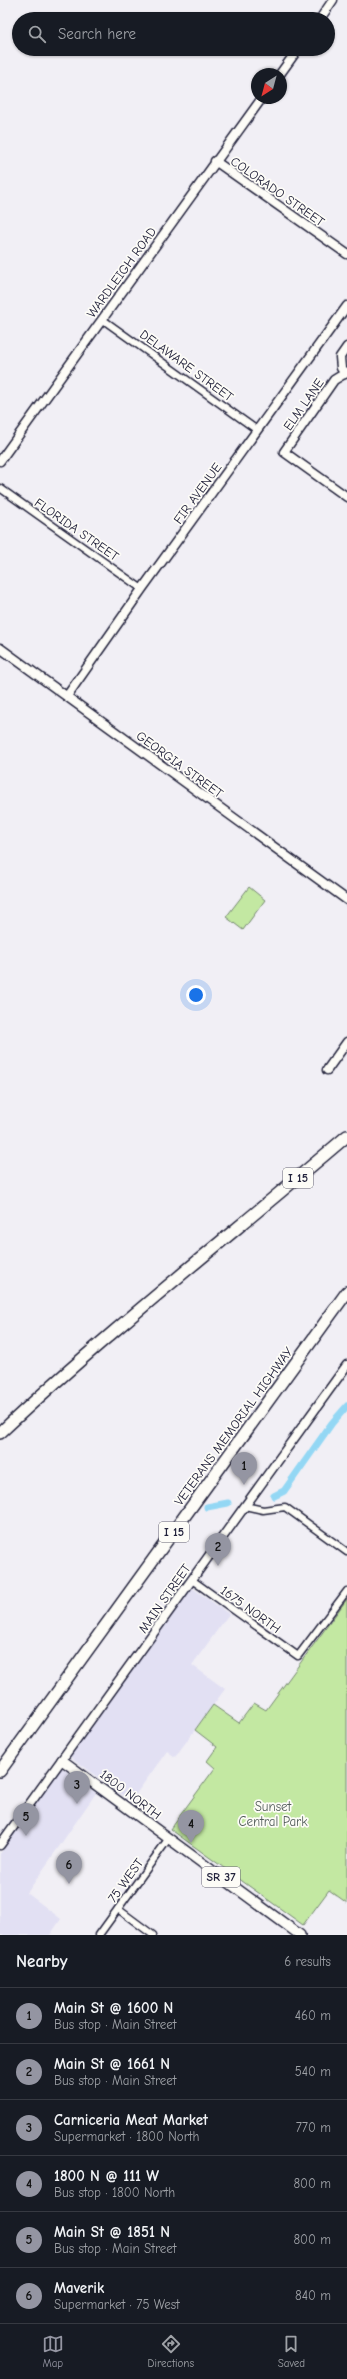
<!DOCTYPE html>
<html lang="en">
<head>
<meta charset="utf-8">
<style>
	body { margin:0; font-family:"Comic Neue",sans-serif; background:#20242c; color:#f1f3f6 }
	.compass { position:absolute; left:251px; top:68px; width:36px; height:36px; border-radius:50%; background:#171b24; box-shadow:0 1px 3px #0004; rotate:216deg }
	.you { position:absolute; left:196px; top:995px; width:14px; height:14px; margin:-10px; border:3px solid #fff; border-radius:50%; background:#1a73e8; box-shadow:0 0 0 6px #1a73e833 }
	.badge { display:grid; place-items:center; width:26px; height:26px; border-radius:50%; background:#9495a2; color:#111; font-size:13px; font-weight:700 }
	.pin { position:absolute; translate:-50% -33px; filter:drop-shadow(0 1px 2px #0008) }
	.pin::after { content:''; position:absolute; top:21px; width:14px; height:12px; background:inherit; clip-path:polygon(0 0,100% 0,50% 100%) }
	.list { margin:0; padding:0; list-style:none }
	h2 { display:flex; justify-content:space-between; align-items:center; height:52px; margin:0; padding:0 16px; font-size:17px }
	h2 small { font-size:13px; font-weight:400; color:#9ea1a6 }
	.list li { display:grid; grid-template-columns:26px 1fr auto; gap:12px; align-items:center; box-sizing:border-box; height:56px; padding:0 16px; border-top:1px solid #363941 }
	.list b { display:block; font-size:15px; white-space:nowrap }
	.list p { margin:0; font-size:13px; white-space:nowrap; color:#9ea1a6 }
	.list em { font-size:13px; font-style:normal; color:#9ea1a6 }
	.icon { flex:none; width:22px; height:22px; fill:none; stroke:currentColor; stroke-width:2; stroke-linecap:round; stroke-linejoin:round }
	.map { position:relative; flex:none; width:347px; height:1935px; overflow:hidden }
	.search { position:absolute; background:#171b24; box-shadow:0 1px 3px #0004; left:12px; right:12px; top:12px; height:44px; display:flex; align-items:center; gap:10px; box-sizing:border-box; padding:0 14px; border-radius:22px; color:#9ea1a6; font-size:15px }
	.sheet { height:388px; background:#171b24 }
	nav { display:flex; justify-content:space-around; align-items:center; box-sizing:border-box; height:56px; border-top:1px solid #363941; background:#171b24; font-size:11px; color:#9ea1a6 }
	nav a { display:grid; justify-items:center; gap:2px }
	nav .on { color:#9495a2 }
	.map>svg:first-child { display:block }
</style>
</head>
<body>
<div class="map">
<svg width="347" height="1935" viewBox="0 0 347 1935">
	<rect width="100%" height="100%" fill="#f1eff5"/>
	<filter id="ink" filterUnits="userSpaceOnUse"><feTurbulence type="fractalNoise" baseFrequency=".025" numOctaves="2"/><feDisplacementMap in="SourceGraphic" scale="8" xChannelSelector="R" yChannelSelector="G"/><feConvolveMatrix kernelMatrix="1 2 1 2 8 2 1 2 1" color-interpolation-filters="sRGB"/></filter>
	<g filter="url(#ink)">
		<g fill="#e2e0f3">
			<polygon points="191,1587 229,1614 192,1665 225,1689 175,1757 167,1751 131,1801 68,1755"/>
			<polygon points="62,1768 96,1793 27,1893 61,1919 50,1935 0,1935 0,1854"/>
		</g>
		<g fill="#c3e8a2" stroke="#72856e">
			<polygon points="249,887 265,900 243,930 226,917"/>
			<polygon points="347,1599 347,1903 329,1890 303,1925 170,1829 215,1768 207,1761 217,1747 195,1730 213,1705 239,1723 254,1703 266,1710"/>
		</g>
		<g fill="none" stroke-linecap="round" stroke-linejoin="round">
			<g stroke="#93d7f4" stroke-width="7">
				<polyline points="274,1496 284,1491 332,1423 347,1406"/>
				<polyline points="207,1507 228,1503"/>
			</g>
			<defs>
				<g id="street">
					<polyline points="102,319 257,430"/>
					<polyline points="0,488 142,589"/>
					<polyline points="245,1506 263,1510 285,1507 347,1552"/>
					<polyline points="192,1580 298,1656 347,1591"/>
					<polyline points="118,1909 153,1935"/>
					<polyline points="99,1935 169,1838"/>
				</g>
				<g id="secondary">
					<polyline points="320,19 333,0"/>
					<polyline points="280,74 298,49"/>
					<polyline points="215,161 347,254"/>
					<polyline points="347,372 334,380 284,452 347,497"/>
					<polyline points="345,374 341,368 340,357 347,347"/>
					<polyline points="0,461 262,98"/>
					<polyline points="0,648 347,900"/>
					<polyline points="67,696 142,589 347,306"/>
					<polyline points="327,1070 347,1042"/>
					<polyline points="0,1845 347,1365"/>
				</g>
				<polyline id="primary" points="62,1760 300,1935"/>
				<g id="highway">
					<path d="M0,1433C111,1329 231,1235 347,1136"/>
					<polyline points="0,1771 347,1292"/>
				</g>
			</defs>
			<use href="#street" stroke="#22223b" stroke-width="9"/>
			<use href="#secondary" stroke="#22223b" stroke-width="11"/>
			<use href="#primary" stroke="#22223b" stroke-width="12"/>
			<use href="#highway" stroke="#22223b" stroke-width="14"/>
			<use href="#street" stroke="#fdfcf7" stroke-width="6"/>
			<use href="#secondary" stroke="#fdfcf7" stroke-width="8"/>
			<use href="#primary" stroke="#fdfcf7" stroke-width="9"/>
			<use href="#highway" stroke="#fdfcf7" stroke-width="11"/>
		</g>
	</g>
	<g text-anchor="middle" stroke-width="3.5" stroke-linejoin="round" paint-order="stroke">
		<g fill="#fdfcf7" stroke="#646373" stroke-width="1">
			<rect x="283" y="1168" width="30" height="20" rx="3"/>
			<rect x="159" y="1522" width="30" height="20" rx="3"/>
			<rect x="202" y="1867" width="38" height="20" rx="3"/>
		</g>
		<g font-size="12" font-weight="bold" fill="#22223b">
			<text x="298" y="1182">I 15</text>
			<text x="174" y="1536">I 15</text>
			<text x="221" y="1881">SR 37</text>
		</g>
		<g font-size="13" fill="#22223b" stroke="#fdfcf7">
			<text transform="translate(278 191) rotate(35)" y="5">COLORADO STREET</text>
			<text transform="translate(121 272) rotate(-54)" y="5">WARDLEIGH ROAD</text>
			<text transform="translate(187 365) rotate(36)" y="5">DELAWARE STREET</text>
			<text transform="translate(303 404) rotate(-55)" y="5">ELM LANE</text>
			<text transform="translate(197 493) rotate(-54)" y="5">FIR AVENUE</text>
			<text transform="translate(77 529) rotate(35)" y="5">FLORIDA STREET</text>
			<text transform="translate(180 764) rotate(36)" y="5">GEORGIA STREET</text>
			<text transform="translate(233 1426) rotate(-54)" y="5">VETERANS MEMORIAL HIGHWAY</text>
			<text transform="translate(164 1598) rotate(-55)" y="5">MAIN STREET</text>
			<text transform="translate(251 1609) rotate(36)" y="5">1675 NORTH</text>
			<text transform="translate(131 1794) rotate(37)" y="5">1800 NORTH</text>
			<text transform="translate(125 1880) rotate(-54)" y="5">75 WEST</text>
		</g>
		<g font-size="13" fill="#525d5a" stroke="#fdfcf7">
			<text x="273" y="1811">Sunset<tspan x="273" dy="15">Central Park</tspan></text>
		</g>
	</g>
</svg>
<svg class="compass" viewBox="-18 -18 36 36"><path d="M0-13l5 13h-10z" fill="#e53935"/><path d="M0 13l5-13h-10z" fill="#9ea1a6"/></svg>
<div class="you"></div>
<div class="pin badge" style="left:244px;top:1485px">1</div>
<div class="pin badge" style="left:218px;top:1566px">2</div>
<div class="pin badge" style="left:77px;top:1804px">3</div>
<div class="pin badge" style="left:191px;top:1843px">4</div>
<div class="pin badge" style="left:26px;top:1836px">5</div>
<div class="pin badge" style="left:69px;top:1884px">6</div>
<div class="search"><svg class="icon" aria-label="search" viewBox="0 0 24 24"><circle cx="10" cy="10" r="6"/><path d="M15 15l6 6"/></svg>Search here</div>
</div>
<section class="sheet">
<h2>Nearby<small>6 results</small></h2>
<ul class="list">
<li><span class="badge">1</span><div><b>Main St @ 1600 N</b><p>Bus stop · Main Street</p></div><em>460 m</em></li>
<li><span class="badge">2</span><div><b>Main St @ 1661 N</b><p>Bus stop · Main Street</p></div><em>540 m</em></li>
<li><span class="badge">3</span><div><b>Carniceria Meat Market</b><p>Supermarket · 1800 North</p></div><em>770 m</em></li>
<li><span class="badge">4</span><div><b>1800 N @ 111 W</b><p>Bus stop · 1800 North</p></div><em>800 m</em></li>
<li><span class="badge">5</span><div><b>Main St @ 1851 N</b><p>Bus stop · Main Street</p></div><em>800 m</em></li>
<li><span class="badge">6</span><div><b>Maverik</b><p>Supermarket · 75 West</p></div><em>840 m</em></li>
</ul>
</section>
<nav>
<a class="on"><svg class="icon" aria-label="map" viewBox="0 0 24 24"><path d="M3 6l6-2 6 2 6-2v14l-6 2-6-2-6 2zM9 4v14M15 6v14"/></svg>Map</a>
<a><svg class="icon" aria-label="directions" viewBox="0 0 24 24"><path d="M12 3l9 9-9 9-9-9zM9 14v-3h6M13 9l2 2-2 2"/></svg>Directions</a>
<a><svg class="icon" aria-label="saved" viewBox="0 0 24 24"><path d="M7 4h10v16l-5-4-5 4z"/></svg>Saved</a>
</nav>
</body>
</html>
